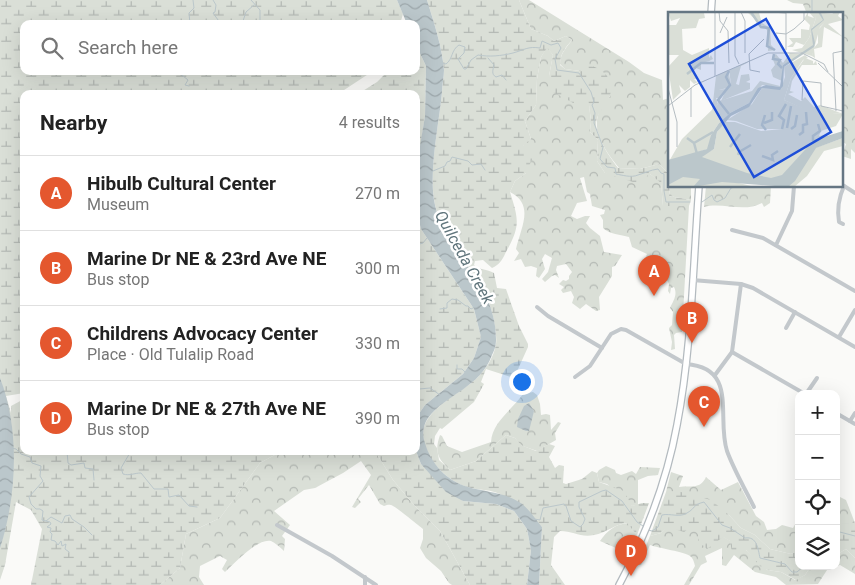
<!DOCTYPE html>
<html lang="en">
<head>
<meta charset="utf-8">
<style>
	body { margin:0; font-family:Roboto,sans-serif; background:#f6f6f6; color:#222 }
	.controls { position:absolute; right:15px; bottom:15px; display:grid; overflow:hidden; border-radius:10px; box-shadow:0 5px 20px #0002 }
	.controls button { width:45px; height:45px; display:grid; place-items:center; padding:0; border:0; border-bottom:1px solid #e0e0e0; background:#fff; color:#222; font:25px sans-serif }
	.you { position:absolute; left:521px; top:381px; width:18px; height:18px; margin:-12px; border:4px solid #fff; border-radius:50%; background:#1a73e8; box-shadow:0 0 0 8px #1a73e833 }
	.badge { display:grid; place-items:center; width:32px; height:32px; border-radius:50%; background:#e4572e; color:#fff; font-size:16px; font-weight:700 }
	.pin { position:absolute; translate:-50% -41px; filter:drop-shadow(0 1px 2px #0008) }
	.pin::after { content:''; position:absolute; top:26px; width:18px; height:15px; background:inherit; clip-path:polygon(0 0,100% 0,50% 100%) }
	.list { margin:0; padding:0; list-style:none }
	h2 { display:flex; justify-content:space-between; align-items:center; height:65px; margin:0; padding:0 20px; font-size:21px }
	h2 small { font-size:16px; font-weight:400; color:#767676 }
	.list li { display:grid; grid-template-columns:32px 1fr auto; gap:15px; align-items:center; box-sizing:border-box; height:75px; padding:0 20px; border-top:1px solid #e0e0e0 }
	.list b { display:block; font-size:19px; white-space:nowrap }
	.list p { margin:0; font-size:16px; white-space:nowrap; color:#767676 }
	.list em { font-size:16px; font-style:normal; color:#767676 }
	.icon { flex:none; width:28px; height:28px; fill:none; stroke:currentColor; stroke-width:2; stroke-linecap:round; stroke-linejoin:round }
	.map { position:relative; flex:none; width:855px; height:585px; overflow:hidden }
	.search { position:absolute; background:#fff; box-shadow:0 5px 20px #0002; left:20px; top:20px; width:400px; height:55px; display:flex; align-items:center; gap:12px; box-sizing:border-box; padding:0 18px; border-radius:10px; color:#767676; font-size:19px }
	.panel { position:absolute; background:#fff; box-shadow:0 5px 20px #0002; left:20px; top:90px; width:400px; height:365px; border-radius:10px }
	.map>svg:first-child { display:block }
</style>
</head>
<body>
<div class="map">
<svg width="855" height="585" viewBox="0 0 855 585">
	<defs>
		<pattern id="forest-crowns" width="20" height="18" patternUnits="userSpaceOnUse" patternTransform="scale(1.25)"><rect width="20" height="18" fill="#dadfd7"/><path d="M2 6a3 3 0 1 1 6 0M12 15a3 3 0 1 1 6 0" fill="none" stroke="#b4b9b4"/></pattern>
		<pattern id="wetland-marsh" width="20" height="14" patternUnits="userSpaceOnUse" patternTransform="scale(1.25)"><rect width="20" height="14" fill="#dadfd7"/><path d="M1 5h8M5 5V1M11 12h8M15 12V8" fill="none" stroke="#b4b9b4"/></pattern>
		<pattern id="water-waves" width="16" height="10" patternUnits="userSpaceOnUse" patternTransform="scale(1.25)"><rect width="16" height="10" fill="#bbc7cb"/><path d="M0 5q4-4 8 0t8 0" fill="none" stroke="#9ca6aa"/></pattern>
	</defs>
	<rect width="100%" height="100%" fill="#fafaf8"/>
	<g fill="url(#forest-crowns)">
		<path d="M519,0H529L629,62L644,73L662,80L663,100L669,98V174L659,164L640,169L619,168C607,153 591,132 599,112C601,106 606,101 610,96L580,71L565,69L560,64C560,54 566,48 572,40L566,36L554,41L548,36L531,29Z"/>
		<polygon points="787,0 855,0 855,153 851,149 851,159 842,156 846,144 841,141 841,14 807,14 803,4 793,3"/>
		<path d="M547,47L553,55L549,76L589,105L591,121L590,132L598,140L597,161L605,173L650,174L661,182L663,206H689L682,332L676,333L674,335L675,349L671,350L672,342L669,328L672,325L673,312L670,308C673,301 678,295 674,287L671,288L670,294L668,291L669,284L667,280L663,281L662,275L664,272L658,262L654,261L651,264L645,259L647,254L632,247L629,237C621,235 609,234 603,228V220L600,215L604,214L605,210L592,206L590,194L587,192L584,177L580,178L587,201L577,203L571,216L577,219L585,216H590L586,223L590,228L600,236L604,252L622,255L615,266L612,267V276L599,297L600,310L596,311L586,304L580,309L572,303L574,297L571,291L563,293L561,290L564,287L559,284L563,280L566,281L569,279V276L572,272L566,264L557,266L556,270L559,278L555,275L552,276L545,282L542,279L548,272L552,258L545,254L542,259L545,269L539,278L536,276L537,268L531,266L525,267L521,259L514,261L519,253L516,249C521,227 535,205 510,192L515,181L526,173L523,144L531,139L525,121L536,105L537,79L541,57Z"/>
		<polygon points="670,186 691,186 691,200 669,196"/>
		<path d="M706,186H771L770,203L764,207L762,203C744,213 723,202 704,207Z"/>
		<path d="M533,392L537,395L540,404L541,415L546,414L550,415L551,430L558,422L561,423L555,433L556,440L537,451L520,445L515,438L506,435L476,461L450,470C438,459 434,452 440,435L442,436L447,446L462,452L491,442C492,422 512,410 523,394Z"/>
		<path d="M282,451H375L393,480L414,505L440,531L470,585H452L449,583L441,571L426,558L420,548L423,539V529C418,525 396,507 393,506C389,504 388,505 384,506L380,504L369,485L358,499L361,502L355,508L352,507L371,475L361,461L343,473L315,488L304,490L274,511L290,525L282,536L285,539L284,551C280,547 275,543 271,541C257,538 234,564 225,572L222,569L227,560L220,556L200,566L199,577L204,585H160L180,568L186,534L220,518L260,463Z"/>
		<polygon points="606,466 615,470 616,473 621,475 632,471 636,474 640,467 660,468 658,475 648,476 638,480 638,505 632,506 607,484 599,482 597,473 599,470"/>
		<path d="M671,472L683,476L679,487C691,485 700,490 706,477L721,490L738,482L756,516L764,522L767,530L776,529L782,525L793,528L799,517V550L791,554L770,549L755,535L741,528L728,514L666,492Z"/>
		<polygon points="836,495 846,500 855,523 836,525"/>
		<path d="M698,522L746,550L767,570L781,572L795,580L805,575L811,566H836V555L846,549L855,558V574L840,565L827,570L818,584L786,585L776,577L755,572L734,555L726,566L722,565V548L705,556L707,562L701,565L689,585H684L695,566C694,562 693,558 690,556C685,552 658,548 650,545L641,565H638L650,536L661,533L667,526Z"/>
		<path d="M628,523L637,535L630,551L618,545L616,548L600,541C607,531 615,524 628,523Z"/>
	</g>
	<g fill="url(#wetland-marsh)">
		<polygon points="0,0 397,0 403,14 400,24 24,24 24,71 373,71 338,94 24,94 24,393 6,396 11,413 11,406 24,399 24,451 282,451 260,463 220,518 186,534 180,568 160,585 31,585 42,529 31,510 16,502 5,565 0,580"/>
		<path d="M427,0H519L531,29L548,36L554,41L566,36L572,40C565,48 560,54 560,65L565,69L580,71L584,65C600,65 616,79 610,95C607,106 597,111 596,123C596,138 610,157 618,168L640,169L659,164L669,174V186H670L669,196L691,200L689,206H663L661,183L650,174L636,183L605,173L597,161L598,140L590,132L591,121L589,105H577L553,92L549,76L553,55L547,48L541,57L537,79L536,105L525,121L531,139L523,145L533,157L526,173L515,181L510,192C518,218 521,225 507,250C503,258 501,264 492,268L483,260L475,261L474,265C479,270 487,269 494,273L497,288L506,289L519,326L528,344V347L514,378L486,369L481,382L484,384L474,402L442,429L440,428L435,436L434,444L437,448L439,460L450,470L476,461L506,435L515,438L521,445L536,451L549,444L555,446L549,457L555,468L559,465L564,466L563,483L566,484L582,479L592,471L597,473L599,482L624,491L632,506L642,503H649L637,535L627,523C615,524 606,533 594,535C581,538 573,531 560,531L554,537L551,565L565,585H539L542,527C531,518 511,499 500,494C492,490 480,490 471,488C449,483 430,464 424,442C416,411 460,395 478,377C487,368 494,356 496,344C497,337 495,328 494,321C487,279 451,252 437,212C426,180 439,126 442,92C442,85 444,77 444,70C442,46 434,23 427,0Z"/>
		<polygon points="416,45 426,66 425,116 416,176 416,94 358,94 377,82 388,71 416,71"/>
		<polygon points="416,209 421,229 474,309 481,337 474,358 463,374 425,405 416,418"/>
		<polygon points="375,451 416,451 421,464 463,501 496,504 514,511 527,529 531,550 527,585 470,585 440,531 414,505 393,480"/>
		<polygon points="677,491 711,500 728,514 741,528 755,535 770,549 791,554 799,550 799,566 811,566 805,575 796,580 781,572 767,570 760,566 746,550 732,552 730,541 723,537 707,549 698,541 698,523 684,532 667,527 661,533 650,536 666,492"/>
		<polygon points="845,523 855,523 855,558 846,549 836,555 836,525"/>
	</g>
	<g fill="url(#water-waves)">
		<path d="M397,0H427C434,23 442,46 444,70C444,77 442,85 442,92C439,126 426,181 437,212C454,259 497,287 496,341C496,346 494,351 492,355C480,388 446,394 428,418C423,425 422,435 425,443C431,464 447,481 468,487C485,492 503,492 519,502C528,507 535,519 542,527L539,585H527L531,550L527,529L514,511L496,504L463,501L446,492L421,464L416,451V418L425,405L463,374L474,358L481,337L474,309L421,229L416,209L418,158L425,116L426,66L416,45V24H407Z"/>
		<path d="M0,378C20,429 17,496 0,548Z"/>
		<polygon points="529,403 534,411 529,431 526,431 517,427 518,419 524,406"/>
	</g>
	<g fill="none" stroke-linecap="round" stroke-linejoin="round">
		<g stroke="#bbc7cb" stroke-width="1">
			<polyline points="213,0 216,5 215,12 213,13 221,24"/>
			<polyline points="251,0 260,10 260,24"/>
			<polyline points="812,0 812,14"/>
			<polyline points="190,24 189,13 194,8 193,0"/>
			<polyline points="242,24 246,12 254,5"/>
			<path d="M488,58L494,65C493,70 491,74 496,77L502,75L506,80"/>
			<path d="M442,63L446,64C453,59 451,50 459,45L465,47L464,53L458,59L464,69H466L471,60L478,55C489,57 501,56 513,53C524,50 528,46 540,48L542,41L551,45L558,43L561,48L555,59L557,70L579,73L591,92L594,102L592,105L595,113L594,123L603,147L600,159L607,167L615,168L616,174C622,175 631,178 638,175C645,173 650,170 658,169L661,173L664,174V191L666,202H690"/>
			<polyline points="177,71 188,80 185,85 189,86"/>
			<polyline points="433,171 445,166 447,162 450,161 452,157 468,161 472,165 481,164 485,170"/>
			<polyline points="702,202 712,195 714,200 717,202 725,198 731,188 739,186"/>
			<polyline points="416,245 423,243 427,238"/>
			<polyline points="440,309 447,308 447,303 452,299 458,300 466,306 468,306 471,309 473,308"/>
			<polyline points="457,365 457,369 462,369 465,372"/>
			<polyline points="416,382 419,389 430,388 440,395"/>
			<polyline points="11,448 16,449 21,454 30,457 32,463 41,466 40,476 43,481 29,497 31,504 36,509 40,509 43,511 42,520 46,521 51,517 62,523 65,516 70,515 72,519 84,527 92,535"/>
			<polyline points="67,451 68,463 71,465 84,463 85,468 93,469 94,480"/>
			<path d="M131,451L121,468L123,474C130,476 134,473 141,473L154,489H168L169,497L179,495L189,506L197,507"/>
			<polyline points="534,519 540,520 543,508 564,504 566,506 571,521 580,527 583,524 585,519 579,507 579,502 602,491 606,490 622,501 637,522 643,526"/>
			<polyline points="46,521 50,522 51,524 47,527 51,528 50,532 52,534 51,540 55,541 58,545 61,541 62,546 66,544 65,549 69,552"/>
			<path d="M648,530L652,531L658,527L662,515C670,513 680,518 687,513C696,508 692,505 704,502L722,525L730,528L745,538C757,536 758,549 760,558L785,564L792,572H797L804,566"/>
			<polyline points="836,531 855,536"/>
		</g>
		<defs>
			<g id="secondary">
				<polyline points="711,14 712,0"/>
				<path d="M619,585C646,535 667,480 677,425C692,347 693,265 699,186"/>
			</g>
		</defs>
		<use href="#secondary" stroke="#b3babf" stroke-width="8"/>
		<g stroke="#c3c8cc" stroke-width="4">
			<polyline points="841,184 855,193"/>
			<path d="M843,224L839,222C837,210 839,197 844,186"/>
			<polyline points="732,230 763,238 855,291"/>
			<polyline points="776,245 792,211 794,186"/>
			<polyline points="692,280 741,284 753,288 855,347"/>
			<polyline points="537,307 548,316 602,348"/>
			<polyline points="786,328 795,312"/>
			<polyline points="839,337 855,310"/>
			<polyline points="732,352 805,394"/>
			<polyline points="715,375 732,352 741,284"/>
			<path d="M575,377L590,366L611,334L621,329L626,330L686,364C739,368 716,417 727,451C734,470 745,489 754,507"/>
			<polyline points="806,394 817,378"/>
			<polyline points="836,413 855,424"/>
			<polyline points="850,421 855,413"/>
			<polyline points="277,525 332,556 376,585"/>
			<polyline points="365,585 365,577"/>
		</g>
		<use href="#secondary" stroke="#fff" stroke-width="5.5"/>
	</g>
	<g text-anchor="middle" stroke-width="5" stroke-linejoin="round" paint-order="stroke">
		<g font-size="16" font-style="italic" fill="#60757c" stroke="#fff">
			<text transform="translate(465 257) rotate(61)" y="6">Quilceda Creek</text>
		</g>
	</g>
	<g transform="translate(668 12)">
		<rect width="175" height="175" fill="#fafaf8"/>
		<path d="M0,0L36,1L37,6L31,7L28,16L14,17L15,38L24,43L41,36V46L43,43L45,47L41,49L46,48L33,51V58L28,56L26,59L29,67H26L29,70L30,67V70L26,72L22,68V75L17,79L11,73L13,80L5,88L0,55L11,43H0V13H8L12,6L3,9ZM140,0V4L146,6L141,0L147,1L148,6L141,26L136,33L128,30L125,35H119L125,31L121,26H133V17L141,18L142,13L136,7ZM166,0H172L170,4L175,8L160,12L175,25L156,15L154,35L146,37L147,46L144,44L145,37L150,31V18ZM137,46L145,49V52L148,49L149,53H134L124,69L122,79L126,80L120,82L133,89L137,85L146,95L152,93L175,102L143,100L116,88L123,66ZM81,49L79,51L73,54L68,72L71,73L73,63L81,62L82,68L78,70L82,71V77L53,89L59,76L51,78L52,86H48L50,92L44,99L48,64L60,58L58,65L61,70L60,75L63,72L61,58Z" fill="#dadfd7"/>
		<path d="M79,0L91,1L94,11L102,16L103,33L108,38L100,39L99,18ZM145,0L167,2L152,15L144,44L124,38L134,36L141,26L148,6ZM122,41L135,42L115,53V69L112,75L94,73L81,91L62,101L51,111L43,123L42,136L0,151L14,127L50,92L51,78L57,77L61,70L58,65L60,58L63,72L51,89L84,79L92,69L112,74L114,69L105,65L103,58L107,53L104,45L108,42L115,51ZM137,43L140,46L135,48L123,66L116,88L143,99L175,102L168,114L153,119L151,124L166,121L158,123L110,172L28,147L46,137L49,120L57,110H67L93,119L114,117H89L68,109L59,108L84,92L94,76L113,77L117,65L116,55ZM175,126V134L156,139L139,164L126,175H116L147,136ZM2,161L71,171L87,175H0Z" fill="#dadfd7"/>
		<path d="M150,0L153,1L156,8L144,18L147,31L146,35L116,55L115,74L112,78L94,76L81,95L63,104L49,120L46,137L34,145L79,161L103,166L114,163L146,128L175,119V126L148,136L127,169L120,175L54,170L25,175L32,167L15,165L0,173V148L39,137L43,123L51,111L62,101L81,91L90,76L98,73L112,75L115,53L145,33L143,17L155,8Z" fill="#bbc7cb"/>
		<path fill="none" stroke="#bbc7cb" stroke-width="2.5" d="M83,0L93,15L101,16L99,34L107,38M106,42L105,47L112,48L110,52L114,56M61,59L58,65L62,73L50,88L61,102M19,62L33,51H46M97,103L94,113L98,118M96,111L104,108V100M119,116L123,94M114,117L116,108L111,104L118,92M123,117L127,114L129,103M131,123L135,120V113L139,112L138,100M19,126L26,131L29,142M145,129V124L152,119L150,112M26,131L45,120M62,135L72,122M70,143L71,140L83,133M94,144L105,148L104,143L110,139"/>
		<path fill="none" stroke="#b5bdc2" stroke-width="1" d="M51,0L52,9L60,19L61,51M67,0V44L71,52M73,0L77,9V41M103,0L118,1M52,21L59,5M108,21L118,22L126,17L136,8V0M118,38V0M81,42L82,58L92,60M81,42L96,27M150,51L175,75M47,64V0M153,71V94L175,99M0,76L9,110V135M23,76V105M134,88L135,69L153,71M0,94L27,73L100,41H134L156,52L160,60M168,99L165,41L175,39"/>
		<path fill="#1d4ed8" fill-opacity="0.15" stroke="#1d4ed8" stroke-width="2.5" d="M98,7L163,120L86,165L21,52Z"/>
		<rect width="175" height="175" fill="none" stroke="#657683" stroke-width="2.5"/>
	</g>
</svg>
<div class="controls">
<button>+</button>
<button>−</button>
<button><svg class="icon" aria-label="locate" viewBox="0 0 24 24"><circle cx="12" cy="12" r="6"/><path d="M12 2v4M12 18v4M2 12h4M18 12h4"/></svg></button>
<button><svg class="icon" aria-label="layers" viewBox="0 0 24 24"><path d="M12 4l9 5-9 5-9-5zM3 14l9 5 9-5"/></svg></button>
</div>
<div class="you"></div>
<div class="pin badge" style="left:654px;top:296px">A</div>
<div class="pin badge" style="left:692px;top:343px">B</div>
<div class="pin badge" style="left:704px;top:427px">C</div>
<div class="pin badge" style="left:631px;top:576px">D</div>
<div class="search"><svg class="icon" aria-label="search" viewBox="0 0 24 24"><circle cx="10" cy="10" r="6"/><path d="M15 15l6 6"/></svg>Search here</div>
<section class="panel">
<h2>Nearby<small>4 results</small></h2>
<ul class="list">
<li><span class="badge">A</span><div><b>Hibulb Cultural Center</b><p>Museum</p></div><em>270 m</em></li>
<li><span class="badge">B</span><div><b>Marine Dr NE &amp; 23rd Ave NE</b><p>Bus stop</p></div><em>300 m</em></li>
<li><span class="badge">C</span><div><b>Childrens Advocacy Center</b><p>Place · Old Tulalip Road</p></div><em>330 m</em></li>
<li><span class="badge">D</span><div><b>Marine Dr NE &amp; 27th Ave NE</b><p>Bus stop</p></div><em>390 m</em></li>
</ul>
</section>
</div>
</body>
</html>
